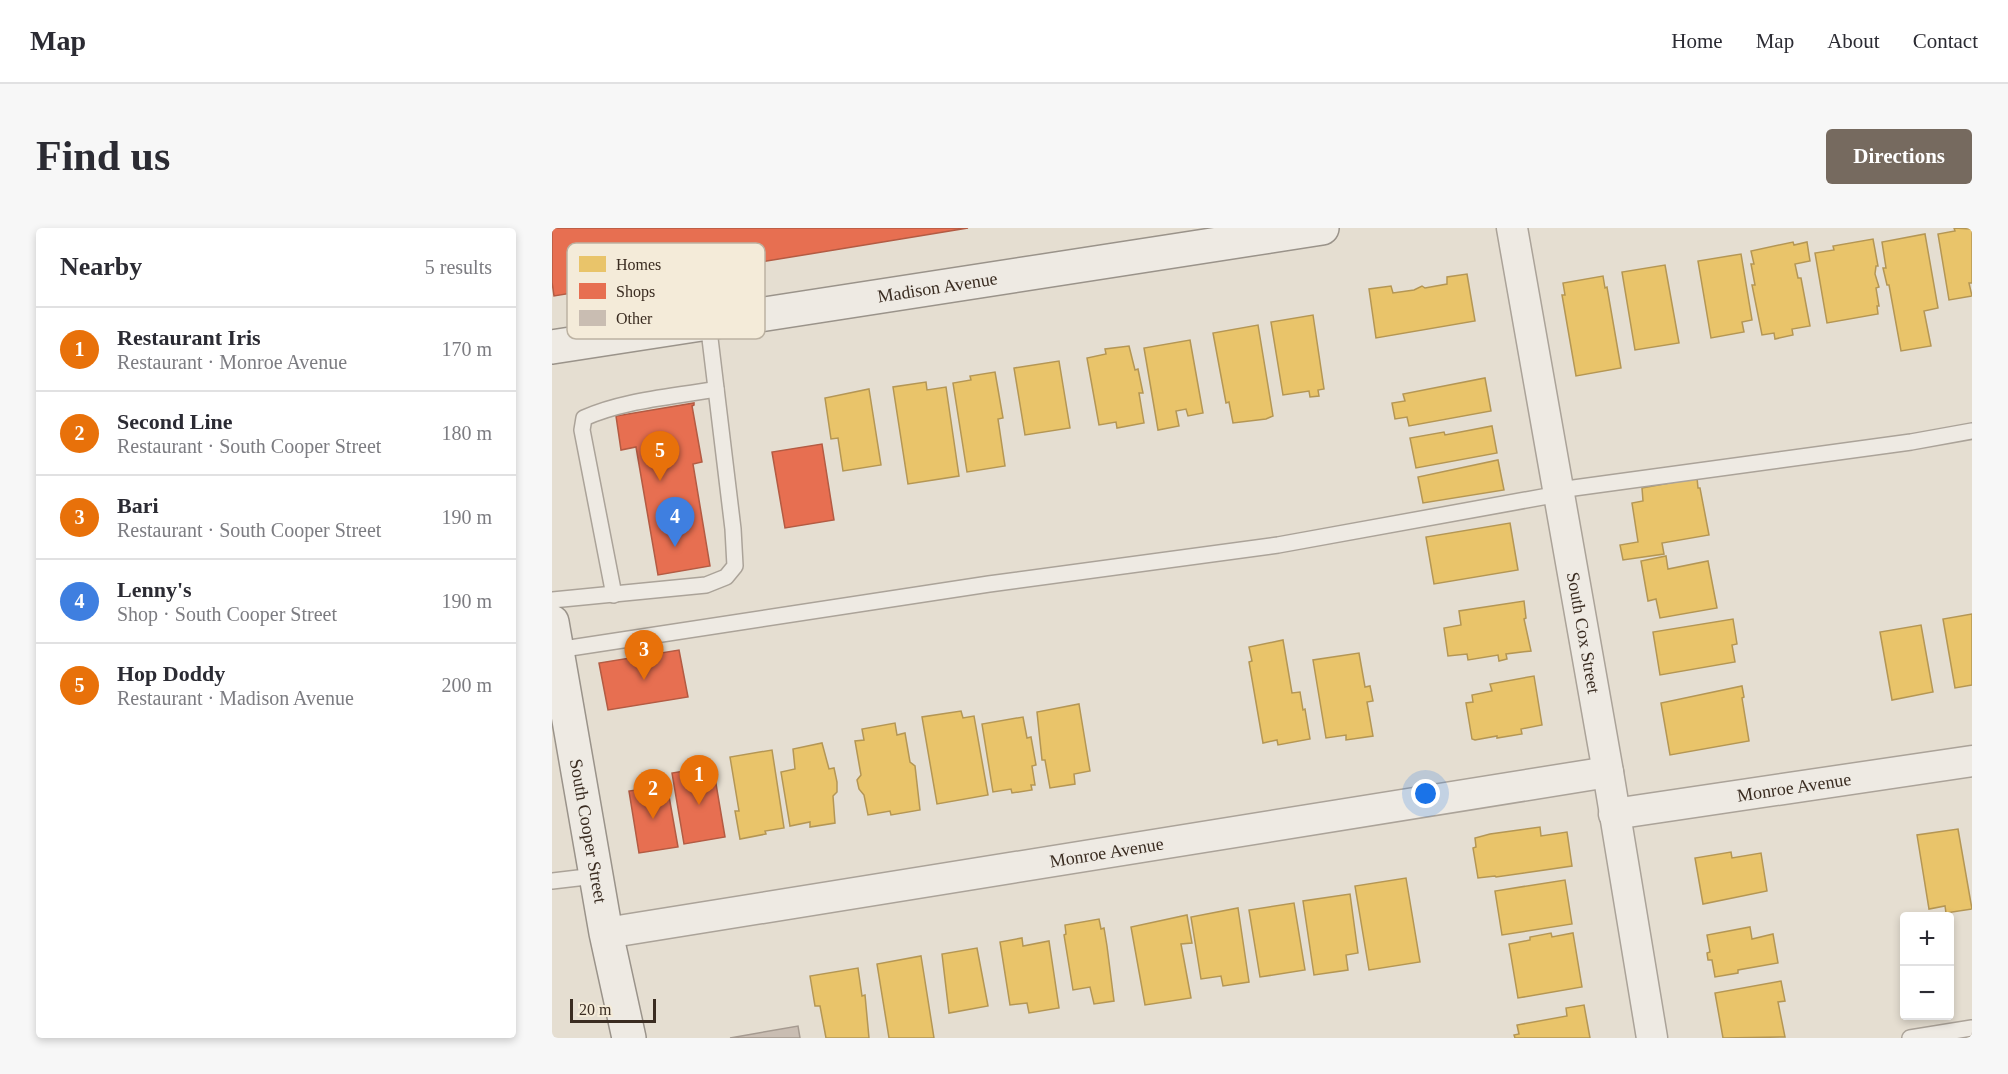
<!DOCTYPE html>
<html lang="en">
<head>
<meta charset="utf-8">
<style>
	body { margin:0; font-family:Georgia,serif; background:#f7f7f7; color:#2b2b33 }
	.controls { position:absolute; right:18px; bottom:18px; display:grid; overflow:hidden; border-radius:6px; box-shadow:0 3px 9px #0003 }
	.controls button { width:54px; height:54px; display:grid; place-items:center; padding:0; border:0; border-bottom:2px solid #e1e1e2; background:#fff; color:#2b2b33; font:30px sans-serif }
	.scale { position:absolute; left:18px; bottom:15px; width:86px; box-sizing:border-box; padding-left:6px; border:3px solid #3a2c21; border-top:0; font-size:16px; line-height:21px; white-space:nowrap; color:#3a2c21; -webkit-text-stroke:4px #f4ebd9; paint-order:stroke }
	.you { position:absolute; left:874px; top:566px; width:21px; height:21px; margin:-15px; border:4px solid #fff; border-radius:50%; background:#1a73e8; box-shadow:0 0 0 9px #1a73e833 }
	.badge { display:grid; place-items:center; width:39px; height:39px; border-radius:50%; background:#766a5f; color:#fff; font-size:20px; font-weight:700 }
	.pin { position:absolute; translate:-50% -50px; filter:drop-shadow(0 2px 3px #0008) }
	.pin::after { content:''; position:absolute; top:32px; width:21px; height:18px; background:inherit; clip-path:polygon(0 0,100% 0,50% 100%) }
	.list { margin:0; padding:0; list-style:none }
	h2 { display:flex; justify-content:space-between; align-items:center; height:78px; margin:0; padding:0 24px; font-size:26px }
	h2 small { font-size:20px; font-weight:400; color:#7c7c81 }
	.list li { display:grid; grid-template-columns:39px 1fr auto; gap:18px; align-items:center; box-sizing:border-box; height:84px; padding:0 24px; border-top:2px solid #e1e1e2 }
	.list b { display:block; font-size:22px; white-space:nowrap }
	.list p { margin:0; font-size:20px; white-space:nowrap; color:#7c7c81 }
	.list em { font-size:20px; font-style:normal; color:#7c7c81 }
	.map { position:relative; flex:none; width:1420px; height:810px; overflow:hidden; border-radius:6px }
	header { display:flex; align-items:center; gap:36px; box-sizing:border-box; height:84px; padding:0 30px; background:#fff; border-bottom:2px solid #e1e1e2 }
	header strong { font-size:28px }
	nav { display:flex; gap:33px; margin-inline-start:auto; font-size:21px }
	.intro { display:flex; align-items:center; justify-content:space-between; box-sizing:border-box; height:144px; padding:0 36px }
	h1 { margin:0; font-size:42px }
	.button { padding:15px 27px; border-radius:6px; background:#766a5f; color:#fff; font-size:21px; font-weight:700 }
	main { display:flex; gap:36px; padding:0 36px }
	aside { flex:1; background:#fff; border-radius:6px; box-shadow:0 3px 9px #0003 }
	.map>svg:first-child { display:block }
</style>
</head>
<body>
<header>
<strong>Map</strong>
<nav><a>Home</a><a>Map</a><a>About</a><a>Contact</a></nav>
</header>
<div class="intro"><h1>Find us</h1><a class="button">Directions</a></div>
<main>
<aside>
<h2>Nearby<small>5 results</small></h2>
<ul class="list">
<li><span class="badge" style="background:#e8710a">1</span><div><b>Restaurant Iris</b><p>Restaurant · Monroe Avenue</p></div><em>170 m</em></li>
<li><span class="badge" style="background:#e8710a">2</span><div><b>Second Line</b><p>Restaurant · South Cooper Street</p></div><em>180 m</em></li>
<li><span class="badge" style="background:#e8710a">3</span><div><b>Bari</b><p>Restaurant · South Cooper Street</p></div><em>190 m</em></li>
<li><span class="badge" style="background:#3f7fe0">4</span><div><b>Lenny's</b><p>Shop · South Cooper Street</p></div><em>190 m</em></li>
<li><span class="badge" style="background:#e8710a">5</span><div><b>Hop Doddy</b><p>Restaurant · Madison Avenue</p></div><em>200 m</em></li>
</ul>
</aside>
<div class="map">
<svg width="1420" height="810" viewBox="0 0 1420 810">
	<rect width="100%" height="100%" fill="#e5ded1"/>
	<g fill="#e9c46a" stroke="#b49654" stroke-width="1.5">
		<polygon points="1402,0 1420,1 1420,55 1417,55 1420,68 1397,72 1386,6 1403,3"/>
		<polygon points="1373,6 1386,80 1372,83 1379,118 1349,123 1337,57 1335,57 1331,40 1334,40 1330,14"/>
		<polygon points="1321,11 1326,38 1324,38 1323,46 1327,59 1324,60 1327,78 1325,78 1326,86 1275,95 1263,25 1282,22 1281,18"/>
		<polygon points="1241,14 1242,17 1255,14 1258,33 1243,36 1246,50 1249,50 1258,98 1240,101 1241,107 1223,111 1222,105 1210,107 1200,57 1203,57 1199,36 1202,36 1199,23"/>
		<polygon points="1189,26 1200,92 1190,94 1192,104 1159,110 1146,33"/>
		<polygon points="1113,37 1127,115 1083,122 1070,44"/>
		<polygon points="915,46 923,93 824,110 817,61 839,58 841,65 862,62 870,58 873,60 895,56 895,49"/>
		<polygon points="1051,48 1053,60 1055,59 1069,140 1024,148 1010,67 1013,67 1011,55"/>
		<polygon points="761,87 772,161 766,162 767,168 758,169 757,163 731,167 719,94"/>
		<polygon points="706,97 721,188 714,191 681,195 677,174 674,175 661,105"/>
		<polygon points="638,112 651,185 636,188 634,181 624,183 627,198 606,202 592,120"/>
		<polygon points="577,118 583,142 586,141 591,165 587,165 592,195 565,200 564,194 547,197 535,130 554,126 553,121"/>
		<polygon points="507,133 518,200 473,207 462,140"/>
		<polygon points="443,144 451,190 446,191 453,238 415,244 401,155 419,152 418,148"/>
		<polygon points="933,150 939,183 857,198 855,189 843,191 840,175 853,173 851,166"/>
		<polygon points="374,154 375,162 394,159 407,248 356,256 341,159"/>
		<polygon points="317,161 329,237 291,243 286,210 279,211 273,170"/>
		<polygon points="940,198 945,225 864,240 858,210 892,204 893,207"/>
		<polygon points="946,232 952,262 871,275 866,249"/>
		<polygon points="1145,250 1146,260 1148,260 1157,307 1110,315 1112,326 1071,332 1068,317 1086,314 1080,275 1091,273 1090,260"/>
		<polygon points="958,295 966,342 882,356 874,309"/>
		<polygon points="1114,328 1116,341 1156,333 1165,380 1108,390 1104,371 1096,373 1089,333"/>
		<polygon points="972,373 974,390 972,391 979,423 954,426 955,431 947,433 946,427 916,432 915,426 896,428 892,400 909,397 907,383"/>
		<polygon points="1420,386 1420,457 1403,460 1391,391"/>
		<polygon points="1181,391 1185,416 1180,417 1183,434 1108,447 1101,404"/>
		<polygon points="1369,397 1381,464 1340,472 1328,404"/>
		<polygon points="731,412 740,465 748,464 751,482 753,481 758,511 726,517 725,512 711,515 697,434 700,433 697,419"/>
		<polygon points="807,425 813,459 818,458 821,473 815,474 821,508 794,512 794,507 774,510 761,432"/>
		<polygon points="982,448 990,497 969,501 970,506 945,510 945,508 923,512 920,511 914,475 921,474 920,467 940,463 938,456"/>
		<polygon points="1190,458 1192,469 1190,470 1197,513 1118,527 1109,475"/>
		<polygon points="527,476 538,543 522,546 523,556 498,560 493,532 490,532 485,484"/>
		<polygon points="409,483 411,490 422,488 436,567 385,576 370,489"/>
		<polygon points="471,489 475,510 479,509 484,537 480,538 483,557 479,557 480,562 460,565 459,561 441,564 430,496"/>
		<polygon points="343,495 345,507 353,505 358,534 363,538 368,582 339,587 338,583 316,587 312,567 307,561 305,552 309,547 303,513 312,512 310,501"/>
		<polygon points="270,515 277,541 282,540 285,554 285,564 281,568 283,595 258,599 258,594 238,598 229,544 243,541 241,521"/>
		<polygon points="220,522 232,600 213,603 214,606 188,611 183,583 187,583 178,529"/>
		<polygon points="988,599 989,608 1015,604 1020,638 944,649 943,648 926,650 921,620 924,619 923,610 938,606"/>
		<polygon points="1406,601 1420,681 1394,685 1393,678 1377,681 1365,607"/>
		<polygon points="1179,624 1180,630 1209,625 1215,663 1151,676 1143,630"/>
		<polygon points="854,650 868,734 817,742 803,658"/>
		<polygon points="1013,652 1020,696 950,707 943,663"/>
		<polygon points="798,666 806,725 794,727 796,742 762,747 751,673"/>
		<polygon points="742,675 753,742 708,749 697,682"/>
		<polygon points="686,680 697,754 671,758 669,748 649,751 639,689"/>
		<polygon points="635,687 640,715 629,716 639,770 593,777 579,699"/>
		<polygon points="547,691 549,701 552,700 555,718 562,773 542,776 538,759 521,762 512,707 514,706 513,697"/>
		<polygon points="1198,699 1200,711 1221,706 1226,735 1186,742 1186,745 1163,749 1160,732 1156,732 1155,725 1158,724 1155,707"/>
		<polygon points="999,705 1000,709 1021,705 1030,759 966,770 957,716 978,712 978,709"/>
		<polygon points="470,710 471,718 497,713 507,780 477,785 475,775 458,777 448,714"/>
		<polygon points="425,720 436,778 397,785 390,726"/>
		<polygon points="369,728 382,810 337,810 325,736"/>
		<polygon points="306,740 310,768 313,767 317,810 274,810 268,778 263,778 258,748"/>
		<polygon points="1229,753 1233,773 1226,774 1233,809 1171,810 1163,765"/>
		<polygon points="1032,777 1038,810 963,810 962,807 967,806 965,797 1015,788 1014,780"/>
	</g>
	<g fill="#e76f51" stroke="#b35b43" stroke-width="1.5">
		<polygon points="0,0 416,0 2,68 0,54"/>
		<polygon points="142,175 142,177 140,178 150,234 141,236 158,338 106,347 84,219 69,222 64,188"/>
		<polygon points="270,216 282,292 233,300 220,224"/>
		<polygon points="127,422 136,469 56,482 47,435"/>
		<polygon points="161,538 173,609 132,616 120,545"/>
		<polygon points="115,557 126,619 87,625 77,563"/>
	</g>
	<polygon fill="#c9bdb2" stroke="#a59a90" stroke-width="1.5" points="246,798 248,810 178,810"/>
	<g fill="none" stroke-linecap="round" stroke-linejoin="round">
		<defs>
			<g id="lane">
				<polyline points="1007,262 1359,214 1420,203"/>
				<path d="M62,367L30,202L32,190C72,172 121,169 164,161"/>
				<polyline points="0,372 154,357 174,349 183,338 181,301 156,94"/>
				<polyline points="5,422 437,356 726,317 1007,266"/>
				<polyline points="0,653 43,648"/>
				<polyline points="1358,810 1420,800"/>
			</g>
			<g id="street">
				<path id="s1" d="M960,0L1056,544L1100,810"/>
				<path id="s2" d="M1062,586L1420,533"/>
				<path id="s3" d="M54,705L1056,544"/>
			</g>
			<g id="secondary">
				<path id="s4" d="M0,119L770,0"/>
				<path id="s5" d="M0,394L54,705L77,810"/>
			</g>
		</defs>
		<use href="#lane" stroke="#aba399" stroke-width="18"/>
		<use href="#street" stroke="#aba399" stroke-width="33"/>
		<use href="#secondary" stroke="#9a938a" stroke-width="36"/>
		<use href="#lane" stroke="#eeeae3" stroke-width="15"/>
		<use href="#street" stroke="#eeeae3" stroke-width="30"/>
		<use href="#secondary" stroke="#eeeae3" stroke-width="33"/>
	</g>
	<g text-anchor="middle" stroke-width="6" stroke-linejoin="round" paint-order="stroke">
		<g font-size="18" fill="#3a2c21" stroke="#f4ebd9">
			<text dy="6" stroke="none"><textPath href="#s4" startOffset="390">Madison Avenue</textPath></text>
			<text dy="6" stroke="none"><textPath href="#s1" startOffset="411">South Cox Street</textPath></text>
			<text dy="6" stroke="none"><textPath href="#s2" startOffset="182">Monroe Avenue</textPath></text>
			<text dy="6" stroke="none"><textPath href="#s5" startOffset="212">South Cooper Street</textPath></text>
			<text dy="6" stroke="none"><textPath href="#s3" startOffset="507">Monroe Avenue</textPath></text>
		</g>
	</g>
	<rect x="15" y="15" width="198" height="96" rx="9" fill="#f4ebd9" stroke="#bcb2a2" stroke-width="1.5"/>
	<rect x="27" y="28" width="27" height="16" fill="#e9c46a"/>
	<rect x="27" y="55" width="27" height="16" fill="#e76f51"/>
	<rect x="27" y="82" width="27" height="16" fill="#c9bdb2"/>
	<g font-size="16" fill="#3a2c21">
		<text x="64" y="42">Homes</text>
		<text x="64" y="69">Shops</text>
		<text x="64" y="96">Other</text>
	</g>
</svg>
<div class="controls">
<button>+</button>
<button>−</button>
</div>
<div class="scale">20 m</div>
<div class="you"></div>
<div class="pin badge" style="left:147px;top:577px;background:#e8710a">1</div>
<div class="pin badge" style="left:101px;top:591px;background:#e8710a">2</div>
<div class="pin badge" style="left:92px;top:452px;background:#e8710a">3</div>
<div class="pin badge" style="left:123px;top:319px;background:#3f7fe0">4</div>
<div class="pin badge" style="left:108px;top:253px;background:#e8710a">5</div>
</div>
</main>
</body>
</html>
